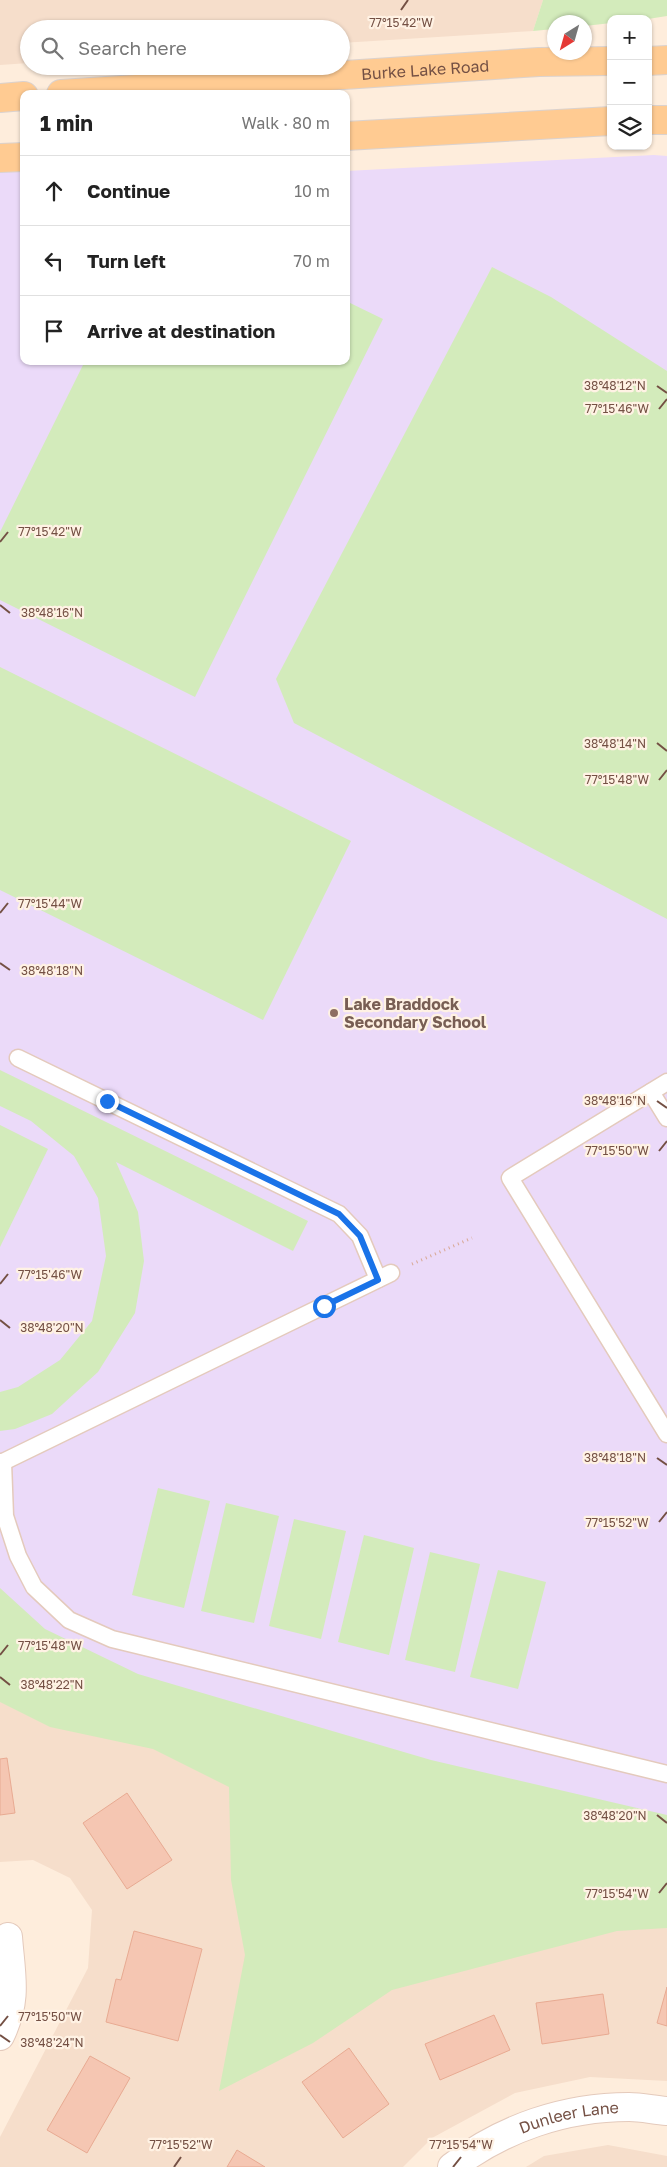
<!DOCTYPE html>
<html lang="en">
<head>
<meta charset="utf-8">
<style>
	body { margin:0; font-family:"Golos Text",sans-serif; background:#f2f2f2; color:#222 }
	.controls { position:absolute; right:15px; top:15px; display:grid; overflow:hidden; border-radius:10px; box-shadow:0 1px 4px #0004 }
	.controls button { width:45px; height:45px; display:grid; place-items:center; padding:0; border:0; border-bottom:1px solid #e0e0e0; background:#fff; color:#222; font:25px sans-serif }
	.compass { position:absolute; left:547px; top:15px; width:45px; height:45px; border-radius:50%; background:#fff; box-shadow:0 1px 4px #0004; rotate:217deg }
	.stop { position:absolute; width:15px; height:15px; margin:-11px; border:4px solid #1a73e8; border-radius:50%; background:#fff }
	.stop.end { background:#1a73e8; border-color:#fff; box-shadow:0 1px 5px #0008 }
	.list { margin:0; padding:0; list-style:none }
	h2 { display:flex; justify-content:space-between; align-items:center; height:65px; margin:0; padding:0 20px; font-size:21px }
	h2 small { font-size:16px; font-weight:400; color:#767676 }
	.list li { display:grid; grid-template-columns:32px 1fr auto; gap:15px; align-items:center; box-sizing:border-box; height:70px; padding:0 20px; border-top:1px solid #e0e0e0 }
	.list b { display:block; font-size:19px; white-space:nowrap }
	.list em { font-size:16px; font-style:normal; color:#767676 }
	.icon { flex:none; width:28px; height:28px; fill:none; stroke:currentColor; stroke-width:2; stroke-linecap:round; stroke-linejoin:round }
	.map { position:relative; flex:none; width:667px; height:2167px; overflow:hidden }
	.search { position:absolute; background:#fff; box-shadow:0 1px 4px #0004; left:20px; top:20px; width:330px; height:55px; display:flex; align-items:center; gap:12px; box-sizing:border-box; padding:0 18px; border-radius:28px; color:#767676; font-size:19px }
	.panel { position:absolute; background:#fff; box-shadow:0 1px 4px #0004; left:20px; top:90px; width:330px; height:275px; border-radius:10px }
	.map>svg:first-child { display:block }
</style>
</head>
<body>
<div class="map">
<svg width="667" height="2167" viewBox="0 0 667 2167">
	<rect width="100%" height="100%" fill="#feeddc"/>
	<g fill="#f6decb">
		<polygon points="0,0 543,0 533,31 341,43 341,29 29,29 29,63 0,65"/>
		<polygon points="0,1666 667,1885 667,2081 590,2077 515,2093 432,2138 403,2167 0,2167 0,2137 88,1968 92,1910 70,1878 33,1860 0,1862"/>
		<polygon points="608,2145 667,2156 667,2167 526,2167 544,2156"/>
	</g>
	<polygon fill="#ebdaf9" points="654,155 667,156 667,1885 0,1666 0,163 24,162 24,361 346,361 346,171"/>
	<g fill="#d3ebbb">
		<polygon points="543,0 667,0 667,16 648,19 611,19 611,23 585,26 584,22 554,22 554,29 533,31"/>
		<polygon points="492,267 551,297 667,371 667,919 294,723 276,679"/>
		<polygon points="346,301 383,319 195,697 0,600 0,532 85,361 346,361"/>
		<polygon points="0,667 351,841 263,1020 0,890"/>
		<polygon points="0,1070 308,1221 293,1251 116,1162 138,1212 144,1261 135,1313 98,1372 52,1414 15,1429 0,1431 0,1392 18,1387 60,1360 92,1321 106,1256 98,1198 74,1156 31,1121 0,1106"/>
		<polygon points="0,1125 48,1149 0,1247"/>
		<polygon points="158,1488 210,1501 184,1608 132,1595"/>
		<polygon points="226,1503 279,1516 254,1623 201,1611"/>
		<polygon points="294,1519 346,1531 321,1639 269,1626"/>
		<polygon points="364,1535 414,1548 389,1655 338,1642"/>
		<polygon points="430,1552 480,1564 455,1672 405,1660"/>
		<polygon points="498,1570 546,1582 518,1689 470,1677"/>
		<polygon points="0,1588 45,1629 138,1674 431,1760 667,1815 667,1928 617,1931 392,1990 313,2043 219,2091 245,1955 231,1880 229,1787 153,1749 50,1727 0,1702"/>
	</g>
	<g fill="#f5c6b2" stroke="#e8aa92">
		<polygon points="7,1758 15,1813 0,1815 0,1759"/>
		<polygon points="127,1793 172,1860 127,1889 83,1823"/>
		<polygon points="134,1931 202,1949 178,2041 106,2022 116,1979 121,1980"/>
		<polygon points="667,1987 667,2026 657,2023"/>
		<polygon points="603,1994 609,2034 542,2044 536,2003"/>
		<polygon points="494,2015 510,2050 440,2080 425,2044"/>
		<polygon points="349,2048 389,2104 343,2138 302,2082"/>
		<polygon points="90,2056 130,2078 87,2153 47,2130"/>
		<polygon points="237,2150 265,2167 227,2167"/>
	</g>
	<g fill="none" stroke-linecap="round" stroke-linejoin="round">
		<defs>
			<g id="service">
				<polyline points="18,1058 339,1214 360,1236 378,1279"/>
				<polyline points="667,1082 510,1178 667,1434"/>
				<polyline points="651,1092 667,1118"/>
				<polyline points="0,1462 3,1462 391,1273"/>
				<polyline points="3,1462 5,1516 18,1556 34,1587 69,1620 112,1639 667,1774"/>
			</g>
			<g id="minor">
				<path d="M0,2036C18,1999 11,1976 8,1937"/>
				<path id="s1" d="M452,2167C503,2128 565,2107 629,2107C641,2107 654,2110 667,2111"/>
			</g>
			<g id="primary">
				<polyline points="648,61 667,60"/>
				<path id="s2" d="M61,94L539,62L611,61"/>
				<polyline points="0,98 24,96"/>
				<polyline points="648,120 667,120"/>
				<polyline points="346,136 611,121"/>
				<polyline points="0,158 24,157"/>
			</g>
		</defs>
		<use href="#service" stroke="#e4cabc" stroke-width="19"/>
		<use href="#minor" stroke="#e4cabc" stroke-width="30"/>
		<use href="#primary" stroke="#dbd2ce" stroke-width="30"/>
		<polyline stroke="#d9a996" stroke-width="3" stroke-dasharray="1 4" stroke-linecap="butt" points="412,1264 472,1238"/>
		<use href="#service" stroke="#fff" stroke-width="16"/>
		<use href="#minor" stroke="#fff" stroke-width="28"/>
		<use href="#primary" stroke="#ffcb92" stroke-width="28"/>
	</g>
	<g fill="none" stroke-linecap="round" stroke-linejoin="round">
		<polyline stroke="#1a73e8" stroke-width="6" points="107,1101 339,1214 360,1236 378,1280 324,1306"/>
	</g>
	<path fill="none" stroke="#745044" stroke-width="2" d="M401,10L408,0M657,386L667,393M659,409L667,399M0,542L8,532M0,605L10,613M657,743L667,751M659,780L667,770M0,913L8,903M0,963L10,970M657,1101L667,1108M659,1151L667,1141M0,1284L8,1274M0,1320L10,1328M657,1458L667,1465M659,1522L667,1512M0,1655L8,1645M0,1677L10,1685M657,1815L667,1823M659,1893L667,1883M0,2026L8,2016M0,2035L10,2042M174,2167L181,2157M453,2167L461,2157"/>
	<circle fill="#8d6e63" stroke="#fff2e4" stroke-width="2" cx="334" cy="1013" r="5"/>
	<g text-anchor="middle" stroke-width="4.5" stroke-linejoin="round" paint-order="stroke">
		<g font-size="16" fill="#745044" stroke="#fff2e4">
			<text dy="6" stroke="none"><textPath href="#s2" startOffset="365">Burke Lake Road</textPath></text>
			<text dy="6" stroke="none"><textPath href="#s1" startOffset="129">Dunleer Lane</textPath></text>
		</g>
		<g font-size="16" font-weight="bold" fill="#785e54" stroke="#fff2e4" text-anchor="start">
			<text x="344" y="1010">Lake Braddock<tspan x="344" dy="18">Secondary School</tspan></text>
		</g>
	</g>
	<g font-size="12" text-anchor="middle" fill="#745044" stroke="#fff2e4" stroke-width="4.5" stroke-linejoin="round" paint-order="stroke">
		<text x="401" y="27">77°15'42"W</text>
		<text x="615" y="390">38°48'12"N</text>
		<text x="617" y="413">77°15'46"W</text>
		<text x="50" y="536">77°15'42"W</text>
		<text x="52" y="617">38°48'16"N</text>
		<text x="615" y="748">38°48'14"N</text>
		<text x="617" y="784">77°15'48"W</text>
		<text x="50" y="908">77°15'44"W</text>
		<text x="52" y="975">38°48'18"N</text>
		<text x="615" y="1105">38°48'16"N</text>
		<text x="617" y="1155">77°15'50"W</text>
		<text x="50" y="1279">77°15'46"W</text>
		<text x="52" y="1332">38°48'20"N</text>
		<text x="615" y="1462">38°48'18"N</text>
		<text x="617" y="1527">77°15'52"W</text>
		<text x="50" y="1650">77°15'48"W</text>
		<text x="52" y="1689">38°48'22"N</text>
		<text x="615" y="1820">38°48'20"N</text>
		<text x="617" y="1898">77°15'54"W</text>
		<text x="50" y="2021">77°15'50"W</text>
		<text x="52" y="2047">38°48'24"N</text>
		<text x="181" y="2149">77°15'52"W</text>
		<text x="461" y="2149">77°15'54"W</text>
	</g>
</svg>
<div class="controls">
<button>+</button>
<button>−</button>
<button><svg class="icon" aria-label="layers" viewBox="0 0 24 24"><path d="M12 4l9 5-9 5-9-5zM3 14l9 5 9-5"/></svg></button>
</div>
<svg class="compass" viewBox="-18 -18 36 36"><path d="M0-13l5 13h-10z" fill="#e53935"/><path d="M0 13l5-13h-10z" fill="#767676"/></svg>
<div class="stop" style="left:324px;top:1306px"></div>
<div class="stop end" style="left:107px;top:1101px"></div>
<div class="search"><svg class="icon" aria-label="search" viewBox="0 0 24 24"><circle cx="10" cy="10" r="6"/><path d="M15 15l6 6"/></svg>Search here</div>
<section class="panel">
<h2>1 min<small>Walk · 80 m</small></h2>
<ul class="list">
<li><svg class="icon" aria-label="ahead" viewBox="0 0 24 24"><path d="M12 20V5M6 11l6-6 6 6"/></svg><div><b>Continue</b></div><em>10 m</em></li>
<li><svg class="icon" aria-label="left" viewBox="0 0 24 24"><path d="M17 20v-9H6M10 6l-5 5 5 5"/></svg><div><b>Turn left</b></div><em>70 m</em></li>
<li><svg class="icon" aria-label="arrive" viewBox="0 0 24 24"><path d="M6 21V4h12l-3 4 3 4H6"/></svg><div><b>Arrive at destination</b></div></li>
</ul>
</section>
</div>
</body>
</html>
